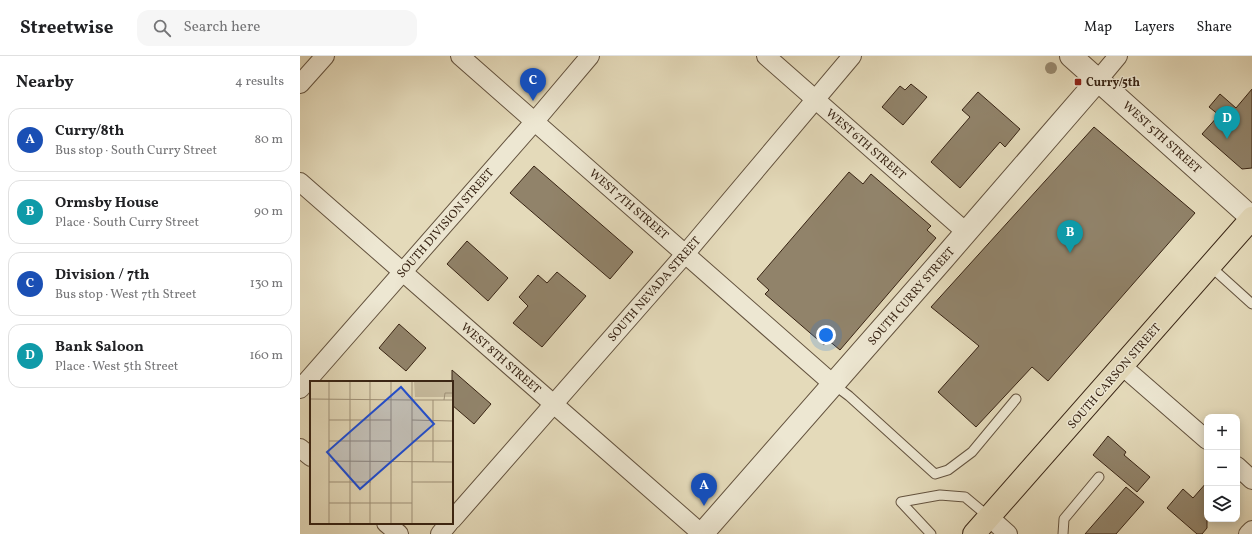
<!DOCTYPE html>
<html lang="en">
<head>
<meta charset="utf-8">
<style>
	body { margin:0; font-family:Vollkorn,serif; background:#f6f6f6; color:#202124 }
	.controls { position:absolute; right:12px; bottom:12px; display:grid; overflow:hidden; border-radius:8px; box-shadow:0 2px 10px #0003 }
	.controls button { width:36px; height:36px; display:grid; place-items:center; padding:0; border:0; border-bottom:1px solid #e0e0e0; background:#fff; color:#202124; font:20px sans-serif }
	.you { position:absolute; left:526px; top:279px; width:14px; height:14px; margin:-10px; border:3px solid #fff; border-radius:50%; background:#1a73e8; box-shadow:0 0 0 6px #1a73e833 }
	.badge { display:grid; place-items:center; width:26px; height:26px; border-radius:50%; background:#8f2418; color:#fff; font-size:13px; font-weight:700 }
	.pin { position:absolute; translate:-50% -33px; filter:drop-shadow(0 1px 2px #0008) }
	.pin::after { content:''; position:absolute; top:21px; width:14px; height:12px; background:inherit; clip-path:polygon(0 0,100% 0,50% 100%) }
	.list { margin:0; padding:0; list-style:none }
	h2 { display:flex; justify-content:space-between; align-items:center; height:52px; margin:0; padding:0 16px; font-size:17px }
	h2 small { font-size:13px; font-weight:400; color:#757577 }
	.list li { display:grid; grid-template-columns:26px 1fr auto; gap:12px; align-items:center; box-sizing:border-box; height:64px; margin:0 8px 8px; padding:0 8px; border:1px solid #e0e0e0; border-radius:12px }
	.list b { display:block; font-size:15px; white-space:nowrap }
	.list p { margin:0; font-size:13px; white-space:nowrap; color:#757577 }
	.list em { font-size:13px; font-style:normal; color:#757577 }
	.icon { flex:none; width:22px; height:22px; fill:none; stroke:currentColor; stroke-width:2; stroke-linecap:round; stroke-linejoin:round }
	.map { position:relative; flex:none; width:952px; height:478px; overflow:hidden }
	header { display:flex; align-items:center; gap:24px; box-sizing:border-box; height:56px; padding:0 20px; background:#fff; border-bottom:1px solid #e0e0e0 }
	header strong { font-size:19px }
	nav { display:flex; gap:22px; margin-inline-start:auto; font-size:14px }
	.search { width:280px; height:36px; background:#f6f6f6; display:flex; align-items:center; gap:10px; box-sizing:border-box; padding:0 14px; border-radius:12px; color:#757577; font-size:15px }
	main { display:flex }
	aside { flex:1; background:#fff }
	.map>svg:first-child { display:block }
</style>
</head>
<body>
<header>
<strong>Streetwise</strong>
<div class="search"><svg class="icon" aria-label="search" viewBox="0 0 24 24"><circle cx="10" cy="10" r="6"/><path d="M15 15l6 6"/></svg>Search here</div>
<nav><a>Map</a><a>Layers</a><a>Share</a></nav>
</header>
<main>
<aside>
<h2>Nearby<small>4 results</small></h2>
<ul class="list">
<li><span class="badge" style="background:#1a4fb4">A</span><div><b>Curry/8th</b><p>Bus stop · South Curry Street</p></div><em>80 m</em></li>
<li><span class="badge" style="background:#0f9aa8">B</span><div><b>Ormsby House</b><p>Place · South Curry Street</p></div><em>90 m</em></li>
<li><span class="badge" style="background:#1a4fb4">C</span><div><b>Division / 7th</b><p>Bus stop · West 7th Street</p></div><em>130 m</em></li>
<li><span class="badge" style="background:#0f9aa8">D</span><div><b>Bank Saloon</b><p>Place · West 5th Street</p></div><em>160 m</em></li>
</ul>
</aside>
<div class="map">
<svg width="952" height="478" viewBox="0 0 952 478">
	<rect width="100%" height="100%" fill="#e4daba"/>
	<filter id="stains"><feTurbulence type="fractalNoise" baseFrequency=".005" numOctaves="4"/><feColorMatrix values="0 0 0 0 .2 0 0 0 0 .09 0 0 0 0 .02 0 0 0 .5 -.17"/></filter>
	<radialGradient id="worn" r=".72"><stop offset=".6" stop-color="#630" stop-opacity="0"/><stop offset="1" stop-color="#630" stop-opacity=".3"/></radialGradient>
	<g fill="#91836a" stroke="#382414">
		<polygon points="611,28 627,41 603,69 582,51 600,30 605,34"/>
		<polygon points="952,33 952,112 942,113 902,78 919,59 909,51 920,38 936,52"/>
		<polygon points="678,36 720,73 705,91 700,86 660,132 631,106 670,61 662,54"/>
		<polygon points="794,71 895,157 748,325 732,311 676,371 638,336 679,290 631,251"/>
		<polygon points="234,110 333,196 310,223 210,137"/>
		<polygon points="549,116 563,128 571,118 631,170 627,174 636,182 540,294 528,284 524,289 465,238 469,234 457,223"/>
		<polygon points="167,185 208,222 188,245 147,208"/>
		<polygon points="257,216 286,240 242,291 213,267 228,250 219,241 238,219 247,227"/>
		<polygon points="99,268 126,292 106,315 79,292"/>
		<polygon points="152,314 191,348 174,368 152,349"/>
		<polygon points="808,380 826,396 824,399 850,421 837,436 793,399"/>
		<polygon points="907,426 907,472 902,478 897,478 867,452 883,433 893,442"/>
		<polygon points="826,431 844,446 816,478 785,478"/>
	</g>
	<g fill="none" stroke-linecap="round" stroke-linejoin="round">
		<defs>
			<g id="service">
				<polyline points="910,210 952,248"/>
				<polyline points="533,328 549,340 635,418 648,414 672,396 716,343"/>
				<polyline points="631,478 601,446 640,439 665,441 689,461"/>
				<polyline points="763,478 764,463 799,421"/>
			</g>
			<g id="minor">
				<polyline points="160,0 533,328"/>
				<polyline points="466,0 666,176"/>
				<polyline points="798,24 818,0"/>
				<polyline points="0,28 25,0"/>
				<polyline points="0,126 402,478"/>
				<polyline points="822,310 907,384"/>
				<polyline points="0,333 235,65 290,0"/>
				<polyline points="0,392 11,401"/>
				<polyline points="937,410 952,424"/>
				<polyline points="689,461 708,478"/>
				<polyline points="152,464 386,197 552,0"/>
				<polyline points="86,467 99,478"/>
				<polyline points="140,478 149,467"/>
				<polyline points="948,478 952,474"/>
			</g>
			<g id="tertiary">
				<polyline points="771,0 952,162"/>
				<polyline points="402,478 643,203 798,24"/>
			</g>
			<polyline id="primary" points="674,478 952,162"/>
		</defs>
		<use href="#service" stroke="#63523e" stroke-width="11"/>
		<use href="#minor" stroke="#63523e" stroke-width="20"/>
		<use href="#tertiary" stroke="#63523e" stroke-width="24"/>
		<use href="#primary" stroke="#382414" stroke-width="24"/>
		<use href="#service" stroke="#ede7d2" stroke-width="9"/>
		<use href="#minor" stroke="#ede7d2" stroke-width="18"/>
		<use href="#tertiary" stroke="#ede7d2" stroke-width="22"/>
		<use href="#primary" stroke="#e4daba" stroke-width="22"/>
	</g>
	<circle fill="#998b71" cx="751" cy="12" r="6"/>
	<rect fill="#8f2418" stroke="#ede7d2" stroke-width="1.5" x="774" y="22" width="8" height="8" rx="2"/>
	<g text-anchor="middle" stroke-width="3" stroke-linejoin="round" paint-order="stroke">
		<g font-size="12" font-weight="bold" fill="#382414" stroke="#ede7d2" text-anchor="start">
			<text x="786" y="30">Curry/5th</text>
		</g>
		<g font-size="12" fill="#382414" stroke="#ede7d2">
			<text transform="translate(862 81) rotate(42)" y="4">WEST 5TH STREET</text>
			<text transform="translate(566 88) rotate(41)" y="4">WEST 6TH STREET</text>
			<text transform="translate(329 148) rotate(41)" y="4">WEST 7TH STREET</text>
			<text transform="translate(145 167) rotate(-49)" y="4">SOUTH DIVISION STREET</text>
			<text transform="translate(354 233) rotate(-49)" y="4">SOUTH NEVADA STREET</text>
			<text transform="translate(611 240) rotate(-49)" y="4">SOUTH CURRY STREET</text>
			<text transform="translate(201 302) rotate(41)" y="4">WEST 8TH STREET</text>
			<text transform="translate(814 320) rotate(-49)" y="4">SOUTH CARSON STREET</text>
		</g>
	</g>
	<g transform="translate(10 325)">
		<rect width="143" height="143" fill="#e4daba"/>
		<path d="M104,0H143V16H105Z" fill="#c7bb9e"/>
		<path fill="none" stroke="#9f9178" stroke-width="1" d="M0,18L102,19M102,19H143M134,19L135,12H143M19,39H81M102,39L143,40M19,60H81M102,60H143M20,80L143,81M123,81V19M19,101H61M102,101H143M19,122H102M19,143V0M40,143V0M60,143V0M81,143V0M102,143V0"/>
		<path fill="#1d4ed8" fill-opacity="0.15" stroke="#1d4ed8" stroke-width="2" d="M91,6L124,43L50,108L17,71Z"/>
		<rect width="143" height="143" fill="none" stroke="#382414" stroke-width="2"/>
	</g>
	<rect width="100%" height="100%" filter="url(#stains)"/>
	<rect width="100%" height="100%" fill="url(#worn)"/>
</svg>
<div class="controls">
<button>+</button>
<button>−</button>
<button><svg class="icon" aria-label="layers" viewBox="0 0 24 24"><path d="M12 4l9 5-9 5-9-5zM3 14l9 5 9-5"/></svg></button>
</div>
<div class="you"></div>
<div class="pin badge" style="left:404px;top:450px;background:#1a4fb4">A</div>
<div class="pin badge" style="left:770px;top:197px;background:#0f9aa8">B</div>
<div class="pin badge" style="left:233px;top:45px;background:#1a4fb4">C</div>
<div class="pin badge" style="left:927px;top:83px;background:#0f9aa8">D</div>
</div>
</main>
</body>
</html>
